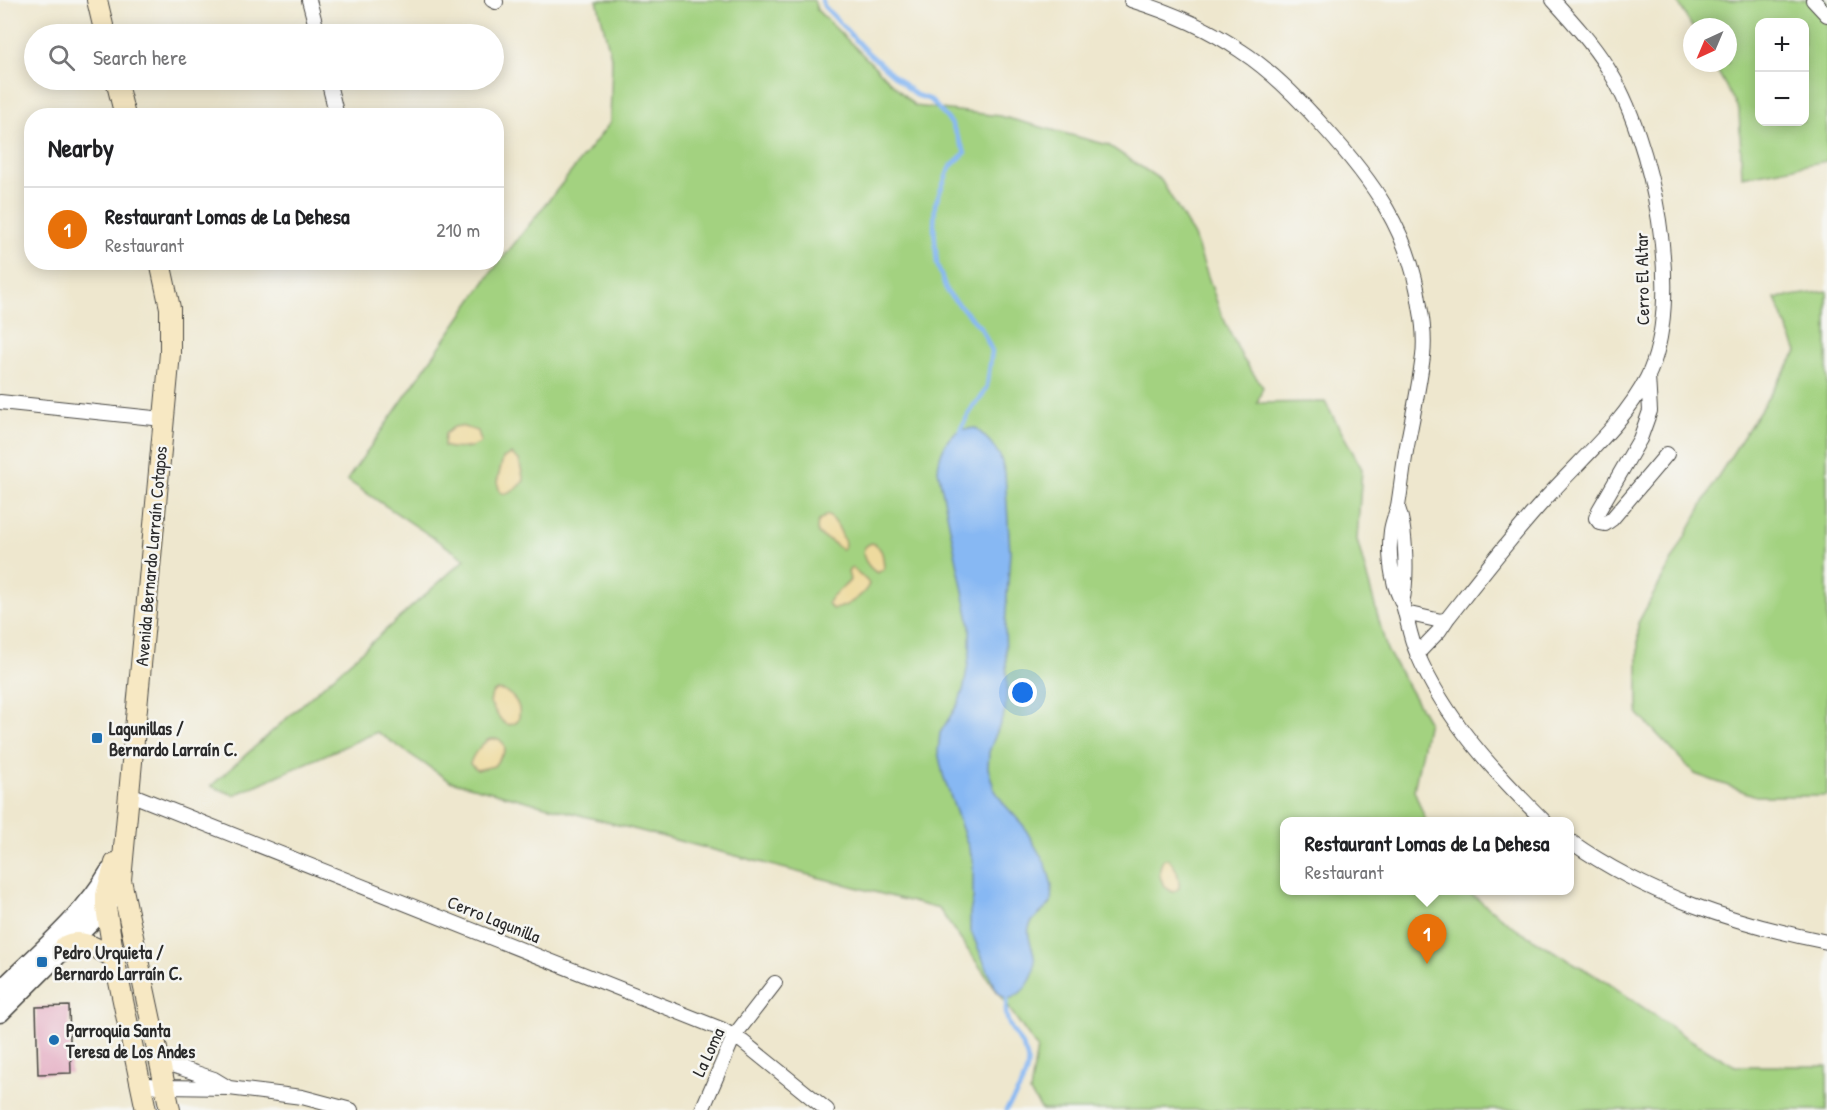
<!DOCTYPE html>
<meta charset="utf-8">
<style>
body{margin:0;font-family:"Patrick Hand",sans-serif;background:#f2f2f2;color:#202124}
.controls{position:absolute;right:18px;top:18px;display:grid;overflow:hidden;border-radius:12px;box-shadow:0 3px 15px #0003}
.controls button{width:54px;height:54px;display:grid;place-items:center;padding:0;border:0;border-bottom:2px solid #e0e0e0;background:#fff;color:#202124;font:30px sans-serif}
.compass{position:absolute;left:1683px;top:18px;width:54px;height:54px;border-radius:50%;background:#fff;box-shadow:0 3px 15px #0003;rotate:224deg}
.you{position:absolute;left:1023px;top:693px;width:21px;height:21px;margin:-15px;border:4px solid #fff;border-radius:50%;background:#1a73e8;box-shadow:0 0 0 9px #1a73e833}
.badge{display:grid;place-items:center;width:39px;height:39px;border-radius:50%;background:#7c3aed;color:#fff;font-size:20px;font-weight:700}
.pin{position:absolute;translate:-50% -50px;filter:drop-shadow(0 2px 3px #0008)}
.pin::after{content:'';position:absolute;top:32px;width:21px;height:18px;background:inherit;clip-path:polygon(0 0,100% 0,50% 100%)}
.popup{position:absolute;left:1280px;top:817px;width:294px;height:78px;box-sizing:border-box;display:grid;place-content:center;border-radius:12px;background:#fff;filter:drop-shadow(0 2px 4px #0005);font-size:20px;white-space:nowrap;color:#757577}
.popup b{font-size:22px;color:#202124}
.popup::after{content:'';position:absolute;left:50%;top:100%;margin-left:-12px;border:12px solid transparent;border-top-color:#fff}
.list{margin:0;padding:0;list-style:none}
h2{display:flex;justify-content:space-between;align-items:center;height:78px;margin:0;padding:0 24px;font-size:26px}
h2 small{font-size:20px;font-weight:400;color:#757577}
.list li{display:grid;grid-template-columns:39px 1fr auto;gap:18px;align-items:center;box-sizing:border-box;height:84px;padding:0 24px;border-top:2px solid #e0e0e0}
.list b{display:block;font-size:22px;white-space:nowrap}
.list p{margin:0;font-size:20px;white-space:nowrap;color:#757577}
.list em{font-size:20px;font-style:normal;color:#757577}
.icon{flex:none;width:33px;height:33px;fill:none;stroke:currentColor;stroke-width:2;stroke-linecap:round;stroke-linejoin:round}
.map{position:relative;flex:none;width:1827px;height:1110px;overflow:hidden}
.search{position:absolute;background:#fff;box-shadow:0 3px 15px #0003;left:24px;top:24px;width:480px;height:66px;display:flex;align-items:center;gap:15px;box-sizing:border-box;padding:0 21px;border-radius:33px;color:#757577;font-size:22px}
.panel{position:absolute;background:#fff;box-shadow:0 3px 15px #0003;left:24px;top:108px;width:480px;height:162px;border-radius:24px}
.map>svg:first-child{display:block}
</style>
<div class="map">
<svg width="1827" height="1110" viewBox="0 0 1827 1110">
<rect width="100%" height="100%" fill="#f6f6f2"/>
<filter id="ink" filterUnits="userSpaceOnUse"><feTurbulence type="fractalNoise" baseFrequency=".0167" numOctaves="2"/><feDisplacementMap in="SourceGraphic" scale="12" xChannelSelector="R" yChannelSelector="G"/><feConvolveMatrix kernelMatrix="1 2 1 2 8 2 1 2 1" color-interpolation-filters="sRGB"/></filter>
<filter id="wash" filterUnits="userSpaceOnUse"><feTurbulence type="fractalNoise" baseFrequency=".008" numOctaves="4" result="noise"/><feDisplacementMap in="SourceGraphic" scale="24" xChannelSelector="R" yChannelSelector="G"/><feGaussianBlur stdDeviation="1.35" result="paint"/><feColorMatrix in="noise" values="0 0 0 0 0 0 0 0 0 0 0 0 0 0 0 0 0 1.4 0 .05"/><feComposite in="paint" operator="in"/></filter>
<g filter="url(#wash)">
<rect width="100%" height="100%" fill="#eee7ce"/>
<path fill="#a3d280" stroke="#677e56" stroke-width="1.5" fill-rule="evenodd" d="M597,0h217l3,10 98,96 85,10 108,29 53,35 33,56 26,75 23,48 20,28 -6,16 68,-1 37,67 -5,71 30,110 41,71 -14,69 12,31 -142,1v68l183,1 52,40 89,52 76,53 51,30h92v44h-785l-12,-17 7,-45 -98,-139 -489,-128 -73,-49 -143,63 -23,-9 254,-227 -118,-79 144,-207 119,-150 2,-62z
M1677,0h150v161l-85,16 -3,-67 -26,-47h15v-36h-36zM1760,22h44v100h-44z
M1827,291v505h-71l-61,-22 -57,-60v-91l79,-145 80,-126 -22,-54z"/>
<path fill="#eeda9e" stroke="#8c8264" stroke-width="1.5" d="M460,426l18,5 3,11c-8,7 -28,8 -37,4l1,-12 9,-7z
M511,454l8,6 5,21 -9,8 -10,5 -5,-2 -3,-10 6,-24z
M827,515c10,5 14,18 18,28l-1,5 -3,1c-4,-3 -7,-6 -12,-9 -10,-4 -14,-6 -11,-18z
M872,543c12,5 11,15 12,26l-7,4c-11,-7 -22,-25 -5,-30z
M852,567l15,14 2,3c-4,11 -25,25 -37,25l-4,-6c3,-10 16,-14 22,-23l-2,-8z
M497,690c16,1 26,16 21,31 -14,12 -21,-8 -28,-18l2,-10z
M490,739h9l5,5 1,7 -11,15 -17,4 -7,-6c2,-9 12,-21 20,-25z
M1164,859h4c8,7 12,18 11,29l-6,4c-13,-6 -17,-21 -9,-33z"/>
<path fill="#87b8f3" stroke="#59728f" stroke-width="1.5" d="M976,428l16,16 8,12 5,17 5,79 -5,75 2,60 -2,24 -16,41 -1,16 6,21 10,15 19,21 23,40 6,20 -1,18c-6,8 -20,15 -22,25 -2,7 2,16 4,23 6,22 -5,41 -26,49l-9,-8 -5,-9 -23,-54v-17l3,-13v-39l-30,-85 -5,-23 2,-19 19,-31 5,-15 6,-36v-26l-32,-155c1,-15 8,-35 23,-40 4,-2 11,-1 15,-2z"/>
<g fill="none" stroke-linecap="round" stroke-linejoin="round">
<path stroke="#87b8f3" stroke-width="4.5" d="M822,0l2,6 42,45 50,44 15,5 20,23 13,27 1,3 -15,14 -15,37 -1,23 3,37 10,28 34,36 11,23 -5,35 -6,12 -8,8 -13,24
M1006,1110c9,-13 25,-36 21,-53 -6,-22 -26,-30 -20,-57"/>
</g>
<g id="blocks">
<path fill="#e2a2bc" d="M69,1006l2,67 -33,1 -2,-67z"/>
</g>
</g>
<g filter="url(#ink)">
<use href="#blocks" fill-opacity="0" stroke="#484743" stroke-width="1.5"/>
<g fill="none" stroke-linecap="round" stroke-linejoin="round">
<g stroke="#484743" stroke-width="16">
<path id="minor" d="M309,0l9,34
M492,0l4,2
M1131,0c39,12 77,28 110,51 31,20 58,48 82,75 49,54 87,105 97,180 3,16 5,33 3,50 -4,32 -11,64 -17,95 -3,18 -5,37 -8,55 -2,8 -6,16 -7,25 -2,15 -1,35 3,50 1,8 6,16 9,24 5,16 7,33 14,48 28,66 78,120 128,169
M1813,0l14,15
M328,80l9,36
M1648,376l2,35 -10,28 -41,71 -3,8 4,5 5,1 7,-5 55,-65
M0,402l163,17
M1398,508c8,21 10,72 4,94
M1405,613l36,8 6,-2
M1417,654l22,-23 8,-12c33,-42 65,-84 101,-123 34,-38 76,-73 99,-118 39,-78 6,-240 -40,-311 -15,-24 -35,-46 -54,-67
M130,794l591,235 22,13 84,68
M1570,841c76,54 166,83 257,101
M160,1061l54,18 15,9
M142,1084l23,3 64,1 73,9 49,13
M702,1110l32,-74 41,-53"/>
</g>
<g stroke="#484743" stroke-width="21">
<path id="tertiary" d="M0,991c38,-38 82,-73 109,-119
M0,1013l106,-106 6,-9"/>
</g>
<g stroke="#484743" stroke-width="22">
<path id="secondary" d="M97,0l8,34
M116,80l9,36
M160,262l10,46v45l-49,527 49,230
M115,863l-9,32v12l8,51 32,152
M65,946c16,-9 35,4 49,12"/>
</g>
<use href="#minor" stroke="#fff" stroke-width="14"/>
<use href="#tertiary" stroke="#fff" stroke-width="18"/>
<use href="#secondary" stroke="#f7e8c3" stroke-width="20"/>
</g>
</g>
<g fill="#1f6fb2" stroke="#f6f6f2" stroke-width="2">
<rect x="91" y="732" width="12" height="12" rx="3"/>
<rect x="36" y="956" width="12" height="12" rx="3"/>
<circle cx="54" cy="1040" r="6"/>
</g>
<g text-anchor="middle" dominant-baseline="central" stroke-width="5" stroke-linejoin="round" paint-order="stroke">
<g font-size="18" fill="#2b2b2b" stroke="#f6f6f2">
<text transform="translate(1642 279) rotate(-91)">Cerro El Altar</text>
<text transform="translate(151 556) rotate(-85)">Avenida Bernardo Larraín Cotapos</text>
<text transform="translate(494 919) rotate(22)">Cerro Lagunilla</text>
<text transform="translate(708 1052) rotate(-65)">La Loma</text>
</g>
<g font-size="18" font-weight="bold" fill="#2b2b2b" stroke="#f6f6f2" text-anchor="start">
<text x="109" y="728">Lagunillas /<tspan x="109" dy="21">Bernardo Larraín C.</tspan></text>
<text x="54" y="952">Pedro Urquieta /<tspan x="54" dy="21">Bernardo Larraín C.</tspan></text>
<text x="66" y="1030">Parroquia Santa<tspan x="66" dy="21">Teresa de Los Andes</tspan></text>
</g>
</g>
</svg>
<div class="controls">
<button>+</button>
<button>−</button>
</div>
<svg class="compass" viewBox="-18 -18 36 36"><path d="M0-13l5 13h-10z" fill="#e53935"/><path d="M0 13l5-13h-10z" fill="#757577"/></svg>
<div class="you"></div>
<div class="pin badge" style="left:1427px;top:964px;background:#e8710a">1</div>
<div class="popup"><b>Restaurant Lomas de La Dehesa</b>Restaurant</div>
<div class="search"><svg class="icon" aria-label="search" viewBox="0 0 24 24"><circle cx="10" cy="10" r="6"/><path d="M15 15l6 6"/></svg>Search here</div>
<section class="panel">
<h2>Nearby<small></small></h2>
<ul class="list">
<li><span class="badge" style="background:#e8710a">1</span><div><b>Restaurant Lomas de La Dehesa</b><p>Restaurant</p></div><em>210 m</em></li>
</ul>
</section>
</div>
